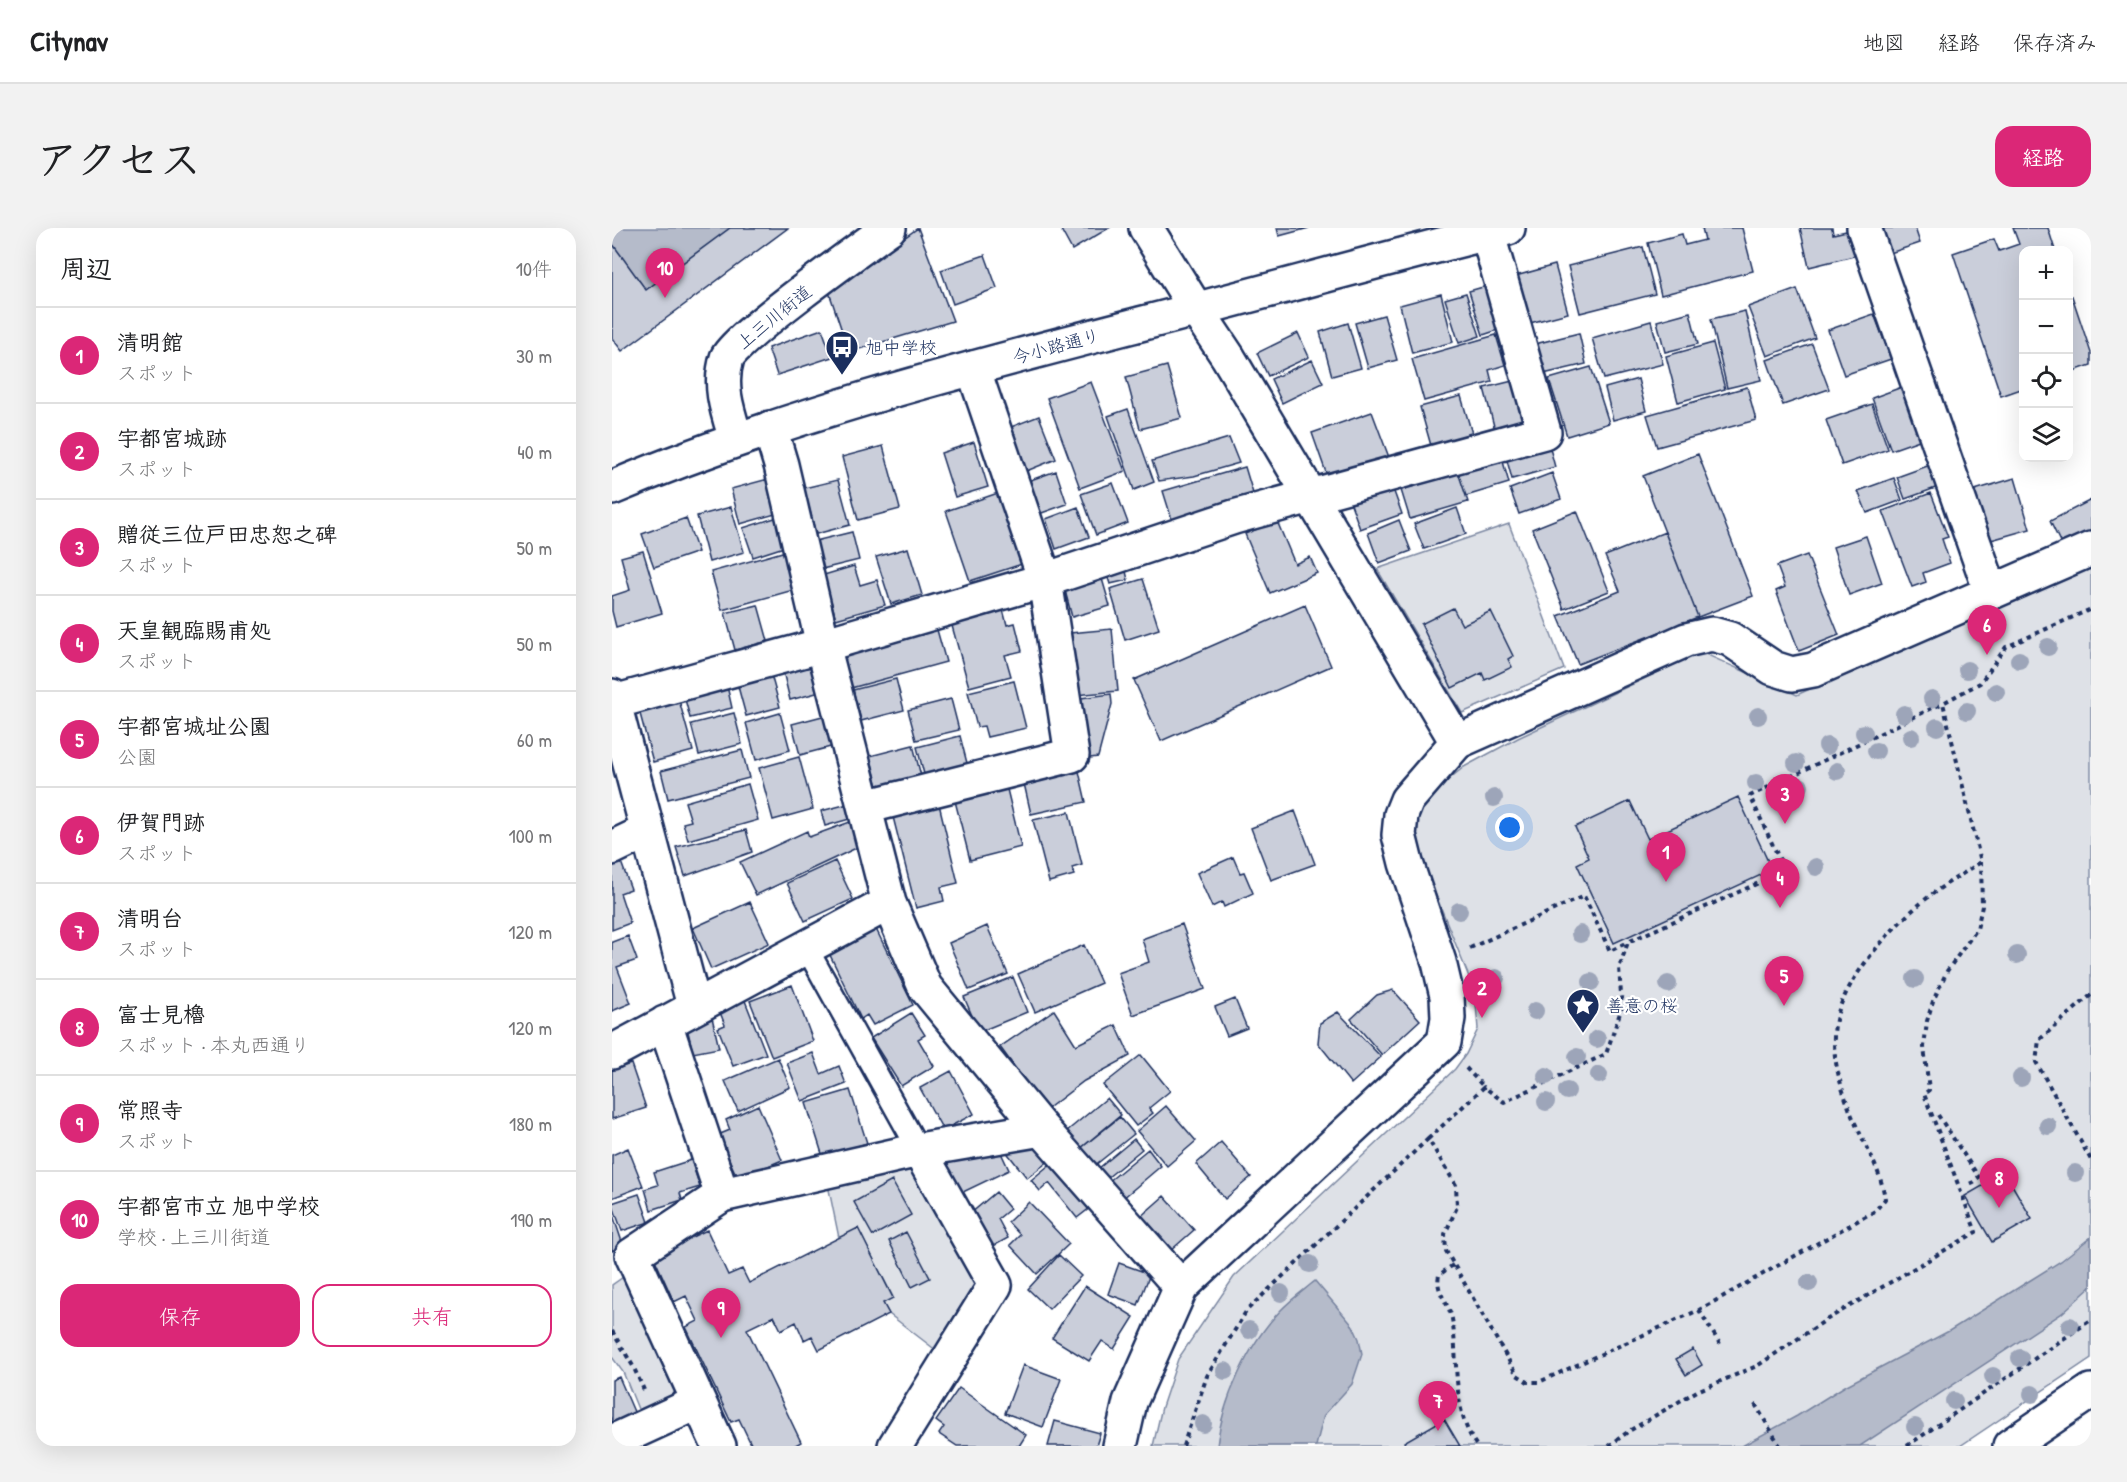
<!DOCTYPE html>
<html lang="ja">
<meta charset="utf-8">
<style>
body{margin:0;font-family:"Patrick Hand","Klee One",sans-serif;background:#f2f2f2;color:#202124}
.controls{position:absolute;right:18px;top:18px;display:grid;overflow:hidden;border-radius:12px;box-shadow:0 6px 24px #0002}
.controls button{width:54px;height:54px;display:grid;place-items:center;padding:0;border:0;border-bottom:2px solid #e0e0e0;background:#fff;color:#202124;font:30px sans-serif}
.you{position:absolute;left:898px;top:600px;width:21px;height:21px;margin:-15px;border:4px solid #fff;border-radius:50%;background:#1a73e8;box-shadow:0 0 0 9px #1a73e833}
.badge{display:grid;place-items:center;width:39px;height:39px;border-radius:50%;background:#db2777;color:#fff;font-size:20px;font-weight:700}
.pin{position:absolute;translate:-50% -50px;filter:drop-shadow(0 2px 3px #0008)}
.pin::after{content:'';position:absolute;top:32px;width:21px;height:18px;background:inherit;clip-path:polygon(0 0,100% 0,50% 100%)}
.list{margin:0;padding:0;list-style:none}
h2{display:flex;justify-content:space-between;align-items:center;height:78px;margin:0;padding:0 24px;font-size:26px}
h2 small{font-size:20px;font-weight:400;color:#757577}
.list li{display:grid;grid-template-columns:39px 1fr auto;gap:18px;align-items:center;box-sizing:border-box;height:96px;padding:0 24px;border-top:2px solid #e0e0e0}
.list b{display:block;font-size:22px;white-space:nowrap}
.list p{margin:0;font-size:20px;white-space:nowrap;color:#757577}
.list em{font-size:20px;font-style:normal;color:#757577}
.actions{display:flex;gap:12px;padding:18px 24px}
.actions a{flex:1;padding:14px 0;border:2px solid #db2777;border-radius:18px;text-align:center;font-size:21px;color:#db2777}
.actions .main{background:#db2777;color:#fff}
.icon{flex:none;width:33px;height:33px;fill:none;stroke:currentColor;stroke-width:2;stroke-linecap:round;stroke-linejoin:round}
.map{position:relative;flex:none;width:1479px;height:1218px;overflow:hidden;border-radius:18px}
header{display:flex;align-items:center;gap:36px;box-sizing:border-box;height:84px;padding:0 30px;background:#fff;border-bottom:2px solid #e0e0e0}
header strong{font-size:28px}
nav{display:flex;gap:33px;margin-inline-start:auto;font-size:21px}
.intro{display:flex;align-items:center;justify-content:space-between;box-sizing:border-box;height:144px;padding:0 36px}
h1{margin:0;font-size:42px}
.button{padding:15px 27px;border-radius:18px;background:#db2777;color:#fff;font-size:21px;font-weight:700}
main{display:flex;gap:36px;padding:0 36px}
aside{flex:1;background:#fff;border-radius:18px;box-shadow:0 6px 24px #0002}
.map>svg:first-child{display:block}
</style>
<header>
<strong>Citynav</strong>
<nav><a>地図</a><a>経路</a><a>保存済み</a></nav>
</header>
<div class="intro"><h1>アクセス</h1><a class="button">経路</a></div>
<main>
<aside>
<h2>周辺<small>10件</small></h2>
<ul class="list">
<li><span class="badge">1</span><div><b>清明館</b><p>スポット</p></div><em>30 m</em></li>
<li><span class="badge">2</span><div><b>宇都宮城跡</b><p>スポット</p></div><em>40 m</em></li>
<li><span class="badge">3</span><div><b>贈従三位戸田忠恕之碑</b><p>スポット</p></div><em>50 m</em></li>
<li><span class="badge">4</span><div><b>天皇観臨賜甫処</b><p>スポット</p></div><em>50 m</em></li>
<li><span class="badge">5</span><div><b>宇都宮城址公園</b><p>公園</p></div><em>60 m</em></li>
<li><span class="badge">6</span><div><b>伊賀門跡</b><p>スポット</p></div><em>100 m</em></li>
<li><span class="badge">7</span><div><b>清明台</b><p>スポット</p></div><em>120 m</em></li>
<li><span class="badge">8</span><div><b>富士見櫓</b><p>スポット · 本丸西通り</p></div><em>120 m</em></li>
<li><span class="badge">9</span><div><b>常照寺</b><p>スポット</p></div><em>180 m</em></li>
<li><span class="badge">10</span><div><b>宇都宮市立 旭中学校</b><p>学校 · 上三川街道</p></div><em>190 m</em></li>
</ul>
<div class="actions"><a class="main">保存</a><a>共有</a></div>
</aside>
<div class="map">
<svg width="1479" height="1218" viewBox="0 0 1479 1218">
<rect width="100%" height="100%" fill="#fff"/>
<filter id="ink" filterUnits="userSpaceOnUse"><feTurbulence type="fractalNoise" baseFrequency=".0167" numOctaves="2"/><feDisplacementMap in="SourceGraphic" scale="12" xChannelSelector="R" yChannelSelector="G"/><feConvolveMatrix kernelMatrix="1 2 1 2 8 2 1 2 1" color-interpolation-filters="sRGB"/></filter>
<g filter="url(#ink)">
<path fill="#dee1e7" stroke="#7c88a2" stroke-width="1.5" d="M897,296l55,145 -102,44 -85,-144z
M1479,332v798l-131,88h-807l9,-39 16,-48 56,-82 221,-208 11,-15 12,-25 -3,-37 -53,-131 -8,-26 -1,-17 11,-19 40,-32 54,-29 183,-86 96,43z
M299,934l67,104 -2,20 -39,65 -48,-37 -6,-11 10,-6 -35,-68 -19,9 -12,-58z
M14,1047l55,111c-11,12 -26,23 -43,23l-15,-37 -11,-15v-72z"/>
<path fill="#b5bbca" stroke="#77839f" stroke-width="1.5" d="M0,0h118l-84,62 -34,-47z
M1479,1009v50l-30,27 -201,132h-118l55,-30 48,-30 104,-55 112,-70z
M703,1053l38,45 6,13 3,15 -10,30 -28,31 -8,31h-99c5,-45 31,-102 63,-135 10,-11 23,-20 35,-30z"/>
<path fill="#caceda" stroke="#1b2f5e" stroke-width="1.5" d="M118,0h58l-166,123 -10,-13v-95l34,47z
M306,0l35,93 -104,31 -20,-60z
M448,0h49l-37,22z
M665,0h32l-30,8z
M1090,0h40l11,43 -92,24 -13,-52 34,-9 3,11 20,-5z
M1188,0h32l1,6 18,-4 7,25 -49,12z
M1269,0h34l5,15 -30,10z
M1401,0h35l7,22h-31v138l-23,8 -48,-143 41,-14 5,12 20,-7z
M1031,19l12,47 -75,19 -12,-47z
M373,27l12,33 -44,16 -12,-34z
M943,37l13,48 -42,11 -14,-47z
M878,57l14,43 -21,7 -14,-44z
M1185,61l18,49 -48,18 -19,-49z
M854,65l14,43 -21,7 -14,-44z
M829,66l12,48 -41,11 -12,-48z
M1460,68l19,57v12l-23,8v-76z
M1133,83l16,69 -34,8 -16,-69z
M1078,84l8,32 -33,8 -8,-31z
M1262,86l17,45 -47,16 -16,-45z
M772,87l13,45 -29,8 -13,-45z
M1039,93l12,43 -59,15 -12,-41z
M736,95l13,45 -29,8 -12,-44z
M210,101l10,28 -55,18 -9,-27z
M686,105l11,24 -41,19 -11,-23z
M967,105l7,31 -47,11 -5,-22 5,-10z
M884,107l9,30 -16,5 3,12 -68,19 -12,-42z
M1101,115l12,46 -47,13 -12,-46z
M1200,116l17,45 -46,16 -16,-45z
M700,132l11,23 -41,20 -11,-24z
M555,138l15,52 -42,11 -14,-52z
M979,139l18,56 -42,13 -18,-57z
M909,151l11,41 -37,10 -11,-42z
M1026,151l8,32 -33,9 -8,-32z
M479,154l34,89 -45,17 -33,-90z
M1135,159l9,33 -99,27 -10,-32z
M1290,159l20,52 -31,11 -19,-52z
M849,168l12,41 -41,12 -12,-42z
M1260,176l16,45 -46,16 -16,-45z
M516,181l26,73 -20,8 -26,-74z
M760,184l18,48 -61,21 -17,-48z
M427,188l17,43 -32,13 -18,-43z
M617,210l10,25 -45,13 -35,5 -7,-20z
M936,213l7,26 -43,12 -7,-26z
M362,214l14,45 -33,10 -14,-44z
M271,218l17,63 -42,11 -16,-63z
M1086,226l55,142 -55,21 -55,-141z
M890,230l7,25 -43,13 -8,-24z
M1321,236l8,22 -36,13 -8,-22z
M633,239l10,33 -82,23 -10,-32z
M444,243l11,33 -31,11 -11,-33z
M846,244l10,30 -58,17 -9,-29z
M940,245l9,26 -42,15 -9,-25z
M164,249l10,34 -46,13 -9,-35z
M1282,250l8,22 -35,13 -9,-22z
M1403,250l15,51 -46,13 -16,-50z
M226,252l12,45 -34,9 -12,-46z
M501,255l15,40 -32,12 -15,-41z
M781,261l9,25 -42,15 -9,-25z
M386,265l24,71 -52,17 -24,-70z
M1319,265l17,44 -6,2 8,24 -27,10 3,9 -14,5 -29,-76z
M1479,272v31l-29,15 -12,-25z
M119,279l13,45 -35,10 -12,-46z
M466,279l11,30 -33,12 -10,-30z
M845,280l9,26 -42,15 -10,-25z
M965,283l32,80 -45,18 -32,-80z
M166,289l9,29 -34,11 -10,-29z
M74,290l12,34 -44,15 -12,-33z
M787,292l12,31 -32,12 -11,-30z
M665,293l18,43 15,-7 7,16 -47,20 -25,-59z
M240,304l7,28 -37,9 -7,-28z
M1053,304l33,85 -120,47 -20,-48 62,-25 -15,-35z
M1254,308l16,47 -33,12 -16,-48z
M296,320l14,47 -31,9 -15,-47z
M31,323l19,62 -46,14 -4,-16v-15l18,-6 -9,-33z
M174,323l11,38 -75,21 -11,-38z
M1195,327l32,80 -40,16 -23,-60 9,-4 -8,-21z
M512,335l4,17 -18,4 -5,-16z
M242,338l6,19 17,-5 8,25 -49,14 -12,-44z
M488,344l10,34 -38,11 -9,-34z
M531,351l16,50 -34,11 -15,-51z
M389,374l6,23 8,-2 7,28 -17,4 6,21 -42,11 -20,-72z
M146,377l10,36 -33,9 -10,-37z
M693,377l26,61 -170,75 -27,-61z
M841,380l9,17 29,-14 22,45 -5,3 4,8 -27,13 -3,-7 -30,15 -31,-64z
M322,391l12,43 -95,26 -10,-33z
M500,401l6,62 -43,4 -5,-62z
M202,426l10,37 -34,9 -9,-37z
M158,443l10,36 -34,9 -10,-37z
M113,449l7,31 -42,10 -8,-30z
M284,451l8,31 -43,11 -8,-31z
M402,453l12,47 -39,9 -3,-11 -7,1 -9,-35z
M499,466l1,10 -14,53 -16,2 -9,-60z
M339,471l8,31 -43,10 -8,-30z
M67,472l14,51 -40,11 -14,-52z
M122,485l8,31 -43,11 -8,-31z
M168,485l10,37 -34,10 -10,-37z
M222,485l8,31 -42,11 -8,-31z
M348,508l8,31 -43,11 -8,-31z
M301,517l8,31 -43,11 -8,-31z
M130,522l7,28 -81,21 -7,-28z
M187,529l14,52 -40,11 -14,-52z
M466,539l8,35 -55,12 -8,-35z
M393,553l16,66 -51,13 -17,-67z
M136,556l10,36 -70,20 -5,-17 8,-2 -6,-19z
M1126,569l34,73 -158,73 -37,-79 12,-6 -14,-31 55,-26 18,38z
M326,572l20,83 -17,4 3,14 -28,7 -24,-95z
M244,574l4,14 -35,10 -4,-15z
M683,583l20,53 -44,16 -20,-52z
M457,584l13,53 -10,3 2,7 -25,7 -16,-62z
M249,590l8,24 -113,53 -16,-33 67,-31 2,6z
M134,602l6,22 -67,24 -9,-29z
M621,629l7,16 4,-1 9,21 -29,14 -2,-5 -10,5 -15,-34z
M223,633l18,38 -48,22 -18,-38z
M9,634l10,27 -11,4 10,30 -18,7v-64z
M138,674l19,41 -58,26 -18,-41z
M570,696l23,65 -72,26 -15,-42 31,-11 -7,-23z
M375,698l21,48 -39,16 -20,-47z
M264,701l37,76 -40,20 -6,-10 -6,4 -32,-66z
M16,708l9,24 -20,7 14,36 -19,8v-69z
M472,717l17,38 -66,29 -17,-38z
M401,749l14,35 -48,20 -15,-35z
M180,757l21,56 -41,16 -22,-56z
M781,762l27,30 -38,35 -31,-36 26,-24z
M130,765l24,61 -33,12 -15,-38 7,-3 -9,-23z
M623,771l12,29 -20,8 -12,-29z
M442,782l22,35 40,-20 14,31 -46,25 -38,29 -46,-63z
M726,784l43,45 -30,27 -33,-41 2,-20z
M99,785l8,35 -26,5 -8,-34z
M299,785l14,22 -7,4 16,27 -33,20 -30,-48z
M201,825l8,21 18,-8 7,18 -44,17 -15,-38z
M529,827l29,36 -21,17 4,5 -17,13 -33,-41z
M166,830l12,29 -52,24 -13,-30z
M19,836l15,44 -34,11v-49z
M339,843l23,43 -31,16 -23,-42z
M238,862l17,53 -44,14 -17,-54z
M495,870l14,17 -40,33 -14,-17z
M146,877l24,55 -44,19 -20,-44 12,-5 -4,-10z
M554,878l30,35 -29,25 -30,-35z
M508,889l14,17 -40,32 -14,-17z
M427,907l16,21 -28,22 -22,-28z
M522,911l8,10 -35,29 -8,-10z
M609,914l30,35 -26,22 -29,-35z
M385,916l12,26 -48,23 -17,-32z
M16,920l15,38 -31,12v-43z
M536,921l13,17 -39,33 -14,-17z
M447,929l36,47 -18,14 -28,-35 -9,8 -9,-11z
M79,932l9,27 -20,6 2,7 -31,10 -6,-21 13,-4 -4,-13z
M1393,945l27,46 -40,23 -27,-46z
M280,953l19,34 -38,21 -19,-34z
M384,964l14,17 -12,10 10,19 -18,10 -20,-34z
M27,966l10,28 -27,9 -10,-28z
M552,968l30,34 -25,22 -30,-34z
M417,974l40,42 -32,30 -27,-29 10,-10 -12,-13z
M0,984l11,33 -11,6z
M246,1000l35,70 -10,5 6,11 -70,36 -7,-14 -8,4 -8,-18 -15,8 -7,-14 -27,13 54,113 -7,4h-42l-13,-27 -8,3 -45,-95 12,-6 -12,-25 -12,6 -21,-47 54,-25 21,45 14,-6 7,14z
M294,1004l24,46 -18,9 -23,-46z
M447,1027l22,21 -32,33 -21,-20z
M507,1035l31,11 -12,31 -30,-11z
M473,1058l49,31 -20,32 -12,-8 -13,20 -37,-23z
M1081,1121l9,16 -16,10 -10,-16z
M411,1137l38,14 -18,48 -38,-14z
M7,1149l16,37 -23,10v-44z
M347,1160l67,47 -7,11h-62l-18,-12 5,-7 -8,-6z
M832,1191l16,27h-54l-2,-4z
M443,1193l45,12 -4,13h-48z"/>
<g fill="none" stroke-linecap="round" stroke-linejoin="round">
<g stroke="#1b2f5e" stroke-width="26">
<path id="lane" d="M194,719l113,203"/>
</g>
<g stroke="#1b2f5e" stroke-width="38">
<path id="street" d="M1252,0l127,364
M158,200l11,37 42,180 66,258 36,84 117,142 139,158
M124,211c-8,-26 -18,-53 -9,-81 7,-19 137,-112 162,-130
M0,468l82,310
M2,474l209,-57 222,-65 189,-63 310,-85 -58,-204
M845,514l229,-102 26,-6 18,5 43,29 19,6 21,-4 278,-121
M253,579l207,-52 -27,-175 -72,-212
M0,620l35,-17
M53,795l57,172
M0,824l277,-149
M0,1214l87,-40
M107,1218l-87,-191 90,-60 197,-45 123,-21
M283,1218l100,-161 -76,-135"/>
</g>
<g stroke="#1b2f5e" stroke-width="38">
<path id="secondary" d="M508,1218l10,-44 51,-115 263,-245 4,-24 -1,-22 -8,-34 -33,-99 -7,-28 2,-20 6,-15 50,-58 -229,-385 -32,-48 -50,-81
M1398,1218l81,-55"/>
</g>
<g stroke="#1b2f5e" stroke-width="38">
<path id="primary" d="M0,260c170,-72 350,-118 528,-164 123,-31 245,-66 368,-96"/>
</g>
<path stroke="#1b2f5e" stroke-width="4" stroke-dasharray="4.5 4.5" stroke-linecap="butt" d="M858,720l114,-52 26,55 18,-9
M1479,767l-52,45 -3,22 55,98
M854,840l18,19
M1326,887l44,67
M816,911l56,-52 20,15 102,-48 16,-47 -3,-39 9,-26 157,-71 -35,-75 193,-93
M1360,953l3,7
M841,1037l-14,10c-4,18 10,27 13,44 7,41 -1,92 25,127
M1087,1082l21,34
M0,1103l21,35 11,24
M1143,1176l25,42
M571,1218l24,-70 40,-66 181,-171 28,46 1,22 -12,27 1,17 71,124 11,7h11l160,-72 176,-99 10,-12c-5,-35 -26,-61 -37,-94 -10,-26 -19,-61 -11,-89 11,-42 63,-99 98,-124 15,-11 31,-20 46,-30l-38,-159 37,-20 26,-36 85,-38
M997,1218l20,-15 68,-40 60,-25 69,-46 150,-88 -52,-138 5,-4 -5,-43 3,-26 6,-20 14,-30 30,-42 5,-23 -1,-44
M1295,1218l184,-126"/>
<use href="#lane" stroke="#fff" stroke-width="21"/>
<use href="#street" stroke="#fff" stroke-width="33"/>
<use href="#secondary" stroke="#fff" stroke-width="33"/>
<use href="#primary" stroke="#fff" stroke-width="33"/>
</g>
<g fill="#9da5b9">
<circle cx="1436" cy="419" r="9"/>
<circle cx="1407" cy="432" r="9"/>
<circle cx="1355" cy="442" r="9"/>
<circle cx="1384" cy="464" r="9"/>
<circle cx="1320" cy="471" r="9"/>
<circle cx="1355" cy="483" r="9"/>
<circle cx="1292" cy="486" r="9"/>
<circle cx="1146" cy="488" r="9"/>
<circle cx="1325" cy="499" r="9"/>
<circle cx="1252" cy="505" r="9"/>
<circle cx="1299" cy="509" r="9"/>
<circle cx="1215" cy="518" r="9"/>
<circle cx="1264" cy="523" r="9"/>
<circle cx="1184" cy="535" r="9"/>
<circle cx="1225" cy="543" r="9"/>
<circle cx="1144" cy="555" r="9"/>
<circle cx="1188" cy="558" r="9"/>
<circle cx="882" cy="570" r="9"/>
<circle cx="1204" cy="639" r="9"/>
<circle cx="847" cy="683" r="9"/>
<circle cx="968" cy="706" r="9"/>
<circle cx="1405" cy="727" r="9"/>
<circle cx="884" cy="750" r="9"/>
<circle cx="1303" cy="751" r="9"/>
<circle cx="979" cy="754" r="9"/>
<circle cx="1056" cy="756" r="9"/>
<circle cx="923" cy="783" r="9"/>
<circle cx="985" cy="811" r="9"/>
<circle cx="965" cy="829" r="9"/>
<circle cx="987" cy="847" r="9"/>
<circle cx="934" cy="848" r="9"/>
<circle cx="1409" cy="850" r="9"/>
<circle cx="955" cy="863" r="9"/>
<circle cx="934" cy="874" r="9"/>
<circle cx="1436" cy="898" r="9"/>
<circle cx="1463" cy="945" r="9"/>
<circle cx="698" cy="1036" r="9"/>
<circle cx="1197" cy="1055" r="9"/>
<circle cx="669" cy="1065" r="9"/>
<circle cx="1458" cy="1098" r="9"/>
<circle cx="637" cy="1102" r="9"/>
<circle cx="1408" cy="1130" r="9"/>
<circle cx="613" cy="1143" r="9"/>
<circle cx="1381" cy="1148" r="9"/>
<circle cx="1420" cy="1166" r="9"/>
<circle cx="1342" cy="1173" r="9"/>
<circle cx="591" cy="1196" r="9"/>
<circle cx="1303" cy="1199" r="9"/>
</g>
</g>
<defs>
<g id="bus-pin" transform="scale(1.725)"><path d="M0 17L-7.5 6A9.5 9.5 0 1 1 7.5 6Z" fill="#1b2f5e" stroke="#fff"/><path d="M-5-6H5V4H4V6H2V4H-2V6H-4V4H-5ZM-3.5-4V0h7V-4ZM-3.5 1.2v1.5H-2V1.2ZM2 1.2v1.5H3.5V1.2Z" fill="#fff"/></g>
<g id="sight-pin" transform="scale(1.725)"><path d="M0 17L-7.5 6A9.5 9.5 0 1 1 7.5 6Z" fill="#1b2f5e" stroke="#fff"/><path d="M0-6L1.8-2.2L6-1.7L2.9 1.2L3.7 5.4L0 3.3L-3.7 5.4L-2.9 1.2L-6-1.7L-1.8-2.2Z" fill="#fff"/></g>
</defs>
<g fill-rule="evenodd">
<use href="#bus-pin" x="230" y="119"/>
<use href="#sight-pin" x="971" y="777"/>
</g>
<g text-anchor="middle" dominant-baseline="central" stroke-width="4.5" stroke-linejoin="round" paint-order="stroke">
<g font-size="18" fill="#1b2f5e" stroke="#fff">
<text transform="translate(162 89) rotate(-39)">上三川街道</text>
<text transform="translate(444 118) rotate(-15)">今小路通り</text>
</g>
<g font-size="18" fill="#1b2f5e" stroke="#fff" text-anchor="start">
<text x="253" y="119">旭中学校</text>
<text x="994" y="777">善意の桜</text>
</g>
</g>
</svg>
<div class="controls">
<button>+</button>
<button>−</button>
<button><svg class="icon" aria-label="locate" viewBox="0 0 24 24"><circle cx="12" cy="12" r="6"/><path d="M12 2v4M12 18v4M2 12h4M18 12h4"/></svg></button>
<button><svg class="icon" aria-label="layers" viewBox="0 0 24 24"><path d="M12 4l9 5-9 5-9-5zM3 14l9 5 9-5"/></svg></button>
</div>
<div class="you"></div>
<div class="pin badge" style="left:1054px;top:654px">1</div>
<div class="pin badge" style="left:870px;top:790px">2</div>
<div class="pin badge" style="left:1173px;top:596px">3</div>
<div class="pin badge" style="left:1168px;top:680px">4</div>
<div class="pin badge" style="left:1172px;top:778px">5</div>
<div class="pin badge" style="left:1375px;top:427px">6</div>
<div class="pin badge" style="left:826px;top:1203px">7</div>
<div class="pin badge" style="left:1387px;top:980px">8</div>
<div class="pin badge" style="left:109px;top:1110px">9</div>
<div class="pin badge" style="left:53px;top:70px">10</div>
</div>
</main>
